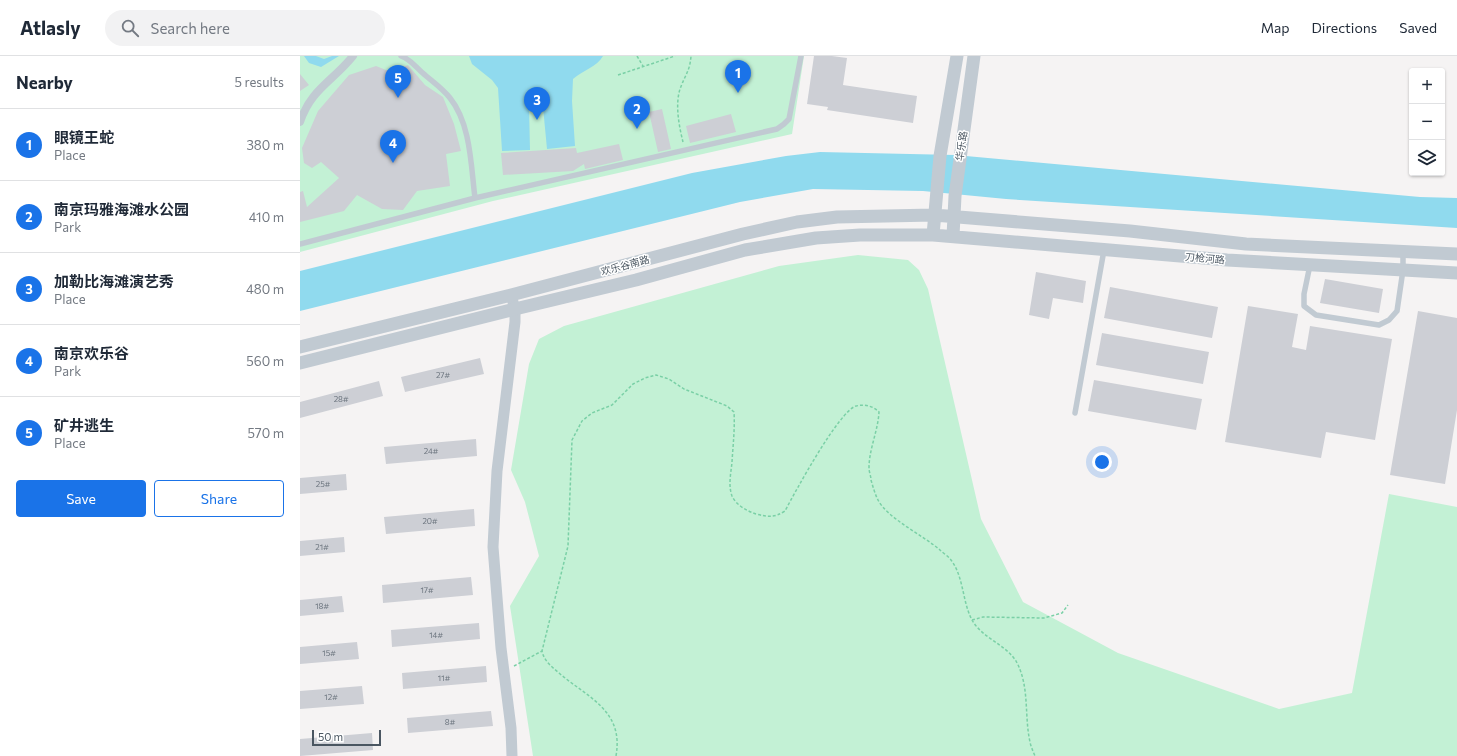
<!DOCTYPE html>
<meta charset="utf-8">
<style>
body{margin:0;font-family:Commissioner,"Noto Sans SC",sans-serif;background:#f2f2f3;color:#1f2937}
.controls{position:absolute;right:12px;top:12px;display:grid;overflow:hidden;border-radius:4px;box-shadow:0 1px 3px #0004}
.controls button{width:36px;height:36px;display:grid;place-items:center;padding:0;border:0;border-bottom:1px solid #e0e1e3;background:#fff;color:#1f2937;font:20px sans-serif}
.scale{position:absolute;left:12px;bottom:10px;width:69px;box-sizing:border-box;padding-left:4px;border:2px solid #4a5661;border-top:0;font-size:11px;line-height:14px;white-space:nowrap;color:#4a5661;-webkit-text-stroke:3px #fff;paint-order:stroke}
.you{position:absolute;left:802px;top:406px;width:14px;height:14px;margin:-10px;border:3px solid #fff;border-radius:50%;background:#1a73e8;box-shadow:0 0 0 6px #1a73e833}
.badge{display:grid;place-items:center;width:26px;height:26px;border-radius:50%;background:#1a73e8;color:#fff;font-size:13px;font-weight:700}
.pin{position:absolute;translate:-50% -33px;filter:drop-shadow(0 1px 2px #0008)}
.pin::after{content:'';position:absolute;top:21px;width:14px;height:12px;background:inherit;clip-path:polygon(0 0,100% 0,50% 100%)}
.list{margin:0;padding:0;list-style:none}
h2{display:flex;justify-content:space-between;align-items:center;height:52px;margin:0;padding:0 16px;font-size:17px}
h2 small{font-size:13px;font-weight:400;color:#747a83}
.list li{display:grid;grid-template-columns:26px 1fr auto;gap:12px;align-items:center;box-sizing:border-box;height:72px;padding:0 16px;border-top:1px solid #e0e1e3}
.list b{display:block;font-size:15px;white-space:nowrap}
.list p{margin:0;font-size:13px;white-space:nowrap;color:#747a83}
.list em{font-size:13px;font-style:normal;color:#747a83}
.actions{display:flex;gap:8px;padding:12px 16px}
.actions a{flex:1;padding:9px 0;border:1px solid #1a73e8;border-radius:4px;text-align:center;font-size:14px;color:#1a73e8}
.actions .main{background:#1a73e8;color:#fff}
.icon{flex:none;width:22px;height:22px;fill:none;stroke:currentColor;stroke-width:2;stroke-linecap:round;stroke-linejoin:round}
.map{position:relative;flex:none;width:1157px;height:700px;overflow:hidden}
header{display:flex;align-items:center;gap:24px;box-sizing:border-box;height:56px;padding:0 20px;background:#fff;border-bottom:1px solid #e0e1e3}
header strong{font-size:19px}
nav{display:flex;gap:22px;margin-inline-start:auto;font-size:14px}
.search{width:280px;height:36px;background:#f2f2f3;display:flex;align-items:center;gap:10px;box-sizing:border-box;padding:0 14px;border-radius:22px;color:#747a83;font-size:15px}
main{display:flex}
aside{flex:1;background:#fff}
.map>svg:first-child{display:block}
</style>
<header>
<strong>Atlasly</strong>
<div class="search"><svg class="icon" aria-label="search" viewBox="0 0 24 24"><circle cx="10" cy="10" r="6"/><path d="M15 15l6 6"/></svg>Search here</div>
<nav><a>Map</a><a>Directions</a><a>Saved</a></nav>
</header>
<main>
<aside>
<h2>Nearby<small>5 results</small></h2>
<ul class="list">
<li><span class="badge">1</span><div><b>眼镜王蛇</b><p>Place</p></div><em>380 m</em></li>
<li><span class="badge">2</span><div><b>南京玛雅海滩水公园</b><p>Park</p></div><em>410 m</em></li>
<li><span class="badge">3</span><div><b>加勒比海滩演艺秀</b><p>Place</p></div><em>480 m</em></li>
<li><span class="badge">4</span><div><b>南京欢乐谷</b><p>Park</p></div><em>560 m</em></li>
<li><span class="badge">5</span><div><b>矿井逃生</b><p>Place</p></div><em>570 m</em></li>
</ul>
<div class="actions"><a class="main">Save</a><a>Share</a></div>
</aside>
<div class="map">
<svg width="1157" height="700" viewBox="0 0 1157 700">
<rect width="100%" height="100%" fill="#f5f3f3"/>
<path fill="#c3f1d5" d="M0,0h504l-12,78 -299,67 -193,51z
M558,199l50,5 11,10 9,19 53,230 42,83 95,51 161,56 73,-16 37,-199 68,13v249h-924l-23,-150 29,-50 -14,-54 -14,-32 18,-106 10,-25 25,-13 215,-60z"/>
<path fill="#90daee" d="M4,0h12l8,3 8,-3h7l-18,11 -12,-4z
M169,0h134c-6,11 -20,14 -30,23l-1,22 3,45 -28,3 -4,-42 -4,-5h-7l-3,4 1,44 -28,1 -4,-63 -6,-8 -20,-16z
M520,96l135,3 465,42 37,1v30l-451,-29 -83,-8 -110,-2 -73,13 -440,109v-40l392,-98 94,-17z"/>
<path fill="#cdcfd5" d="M514,0h18l15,2 -4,27 74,11 -4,27 -86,-13 1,-3 -21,-3z
M108,9l17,20 18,12 11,27 7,27 -15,3 4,32 -33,5 -14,19 -21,-1 -25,-14 -13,16 -44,11v-30l3,-1 4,16 32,-29 -18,-16 -9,6 -8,-5 -2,-15 16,-37 31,-36 27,-9 15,6z
M0,18l9,11 -9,6z
M362,53l9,40 -13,3 -9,-40z
M431,58l5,18 -46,11 -4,-17z
M319,88l4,16 -38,9 -1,-5 -11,7 -70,4 -2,-22 75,-5 1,5z
M736,216l50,9 -3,22 -30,-5 -4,21 -20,-4z
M1025,223l58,10 -4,24 -59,-10z
M810,231l108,20 -6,31 -108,-20z
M948,250l50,8 -6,33 14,3 4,-24 82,13 -17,101 -49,-8 -5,26 -96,-16z
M1118,255l39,7v92l-12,74 -55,-9z
M802,277l107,19 -6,32 -107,-19z
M180,302l4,16 -79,18 -4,-15z
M794,324l108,19 -6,31 -108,-19z
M79,325l4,15 -83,22v-16z
M176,383l1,17 -91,8 -2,-17z
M46,418l1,16 -47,4v-16z
M174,453l1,17 -89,8 -2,-17z
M44,481l1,15 -45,4v-15z
M171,521l2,18 -90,8 -1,-18z
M42,540l2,16 -44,4v-16z
M179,567l1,16 -88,8 -1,-17z
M57,586l2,17 -59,5v-17z
M186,610l1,16 -84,7 -1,-16z
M62,630l2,18 -64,5v-18z
M191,655l2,15 -85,7 -1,-15z
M72,677l1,17 -73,6v-17z"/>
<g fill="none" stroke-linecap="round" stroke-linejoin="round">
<path stroke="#7ad0a6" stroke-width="1.5" stroke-dasharray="3 2" stroke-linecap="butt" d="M337,0l6,10
M318,19l57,-19
M383,86c-4,-16 -8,-37 -3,-53 5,-14 10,-18 11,-33
M672,564l11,-3 61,1 18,-5 6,-8
M214,610l28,-15
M316,700c8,-46 -28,-58 -57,-83 -7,-6 -15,-12 -17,-22l26,-105 4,-106 10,-19 10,-8 20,-8 21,-21 12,-6 11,-3 13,4 15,10 43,17 7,6c1,17 -1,33 -2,50 -1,11 -4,23 0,34 4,9 15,15 24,18 12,3 18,4 29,-3 10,-19 54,-100 71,-105 9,-2 17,0 23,6 -1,19 -10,37 -10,56 0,4 2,8 2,12 2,7 4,14 7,20 10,19 45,35 62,50 3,3 8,6 11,10 13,17 11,41 21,60 10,18 33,24 44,41 14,25 8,54 14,81 1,5 3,9 5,14"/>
<path stroke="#c1cad2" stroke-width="5.5" d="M101,0c11,4 15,12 24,19 8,7 18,14 25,23 21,26 21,69 25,100
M0,188l175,-46 302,-69 7,-5 5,-5 12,-63
M1010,209l-6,29v12l12,9 63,10 10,-5 8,-9 6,-41v-18
M775,357l29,-163"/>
<path stroke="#c1cad2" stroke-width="8" d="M0,66c11,-33 33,-41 53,-66"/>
<path stroke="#c1cad2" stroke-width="11" d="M211,239l4,14v13l-18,149 -4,76 8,101 10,80 1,28"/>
<path stroke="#c1cad2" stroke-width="13" d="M633,179l7,-79 17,-100
M653,180l2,-40 19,-140
M0,291l211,-52 232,-61 54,-12 40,-5 97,-2 196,16 116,13 211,10
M0,307l215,-54 121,-29 109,-30 71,-12 44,-3h73l294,25 230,13"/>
</g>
<g text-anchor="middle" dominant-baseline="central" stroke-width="3" stroke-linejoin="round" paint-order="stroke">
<g font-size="8" fill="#6b747e">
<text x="143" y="319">27#</text>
<text x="41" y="343">28#</text>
<text x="131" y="395">24#</text>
<text x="23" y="428">25#</text>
<text x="130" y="465">20#</text>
<text x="22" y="491">21#</text>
<text x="127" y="534">17#</text>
<text x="22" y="550">18#</text>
<text x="136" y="579">14#</text>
<text x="29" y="597">15#</text>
<text x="144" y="622">11#</text>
<text x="31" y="641">12#</text>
<text x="150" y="666">8#</text>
</g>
<g font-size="10" fill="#4a5661" stroke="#fff">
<text transform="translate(661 90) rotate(-82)">华乐路</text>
<text transform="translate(905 202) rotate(5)">刀枪河路</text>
<text transform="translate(325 209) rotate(-15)">欢乐谷南路</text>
</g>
</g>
</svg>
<div class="controls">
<button>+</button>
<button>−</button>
<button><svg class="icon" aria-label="layers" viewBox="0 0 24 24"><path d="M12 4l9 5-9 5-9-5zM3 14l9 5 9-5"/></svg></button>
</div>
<div class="scale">50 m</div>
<div class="you"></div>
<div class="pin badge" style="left:438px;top:37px">1</div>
<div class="pin badge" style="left:337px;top:73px">2</div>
<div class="pin badge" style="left:237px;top:64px">3</div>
<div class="pin badge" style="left:93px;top:107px">4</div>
<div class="pin badge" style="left:98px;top:42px">5</div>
</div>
</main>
